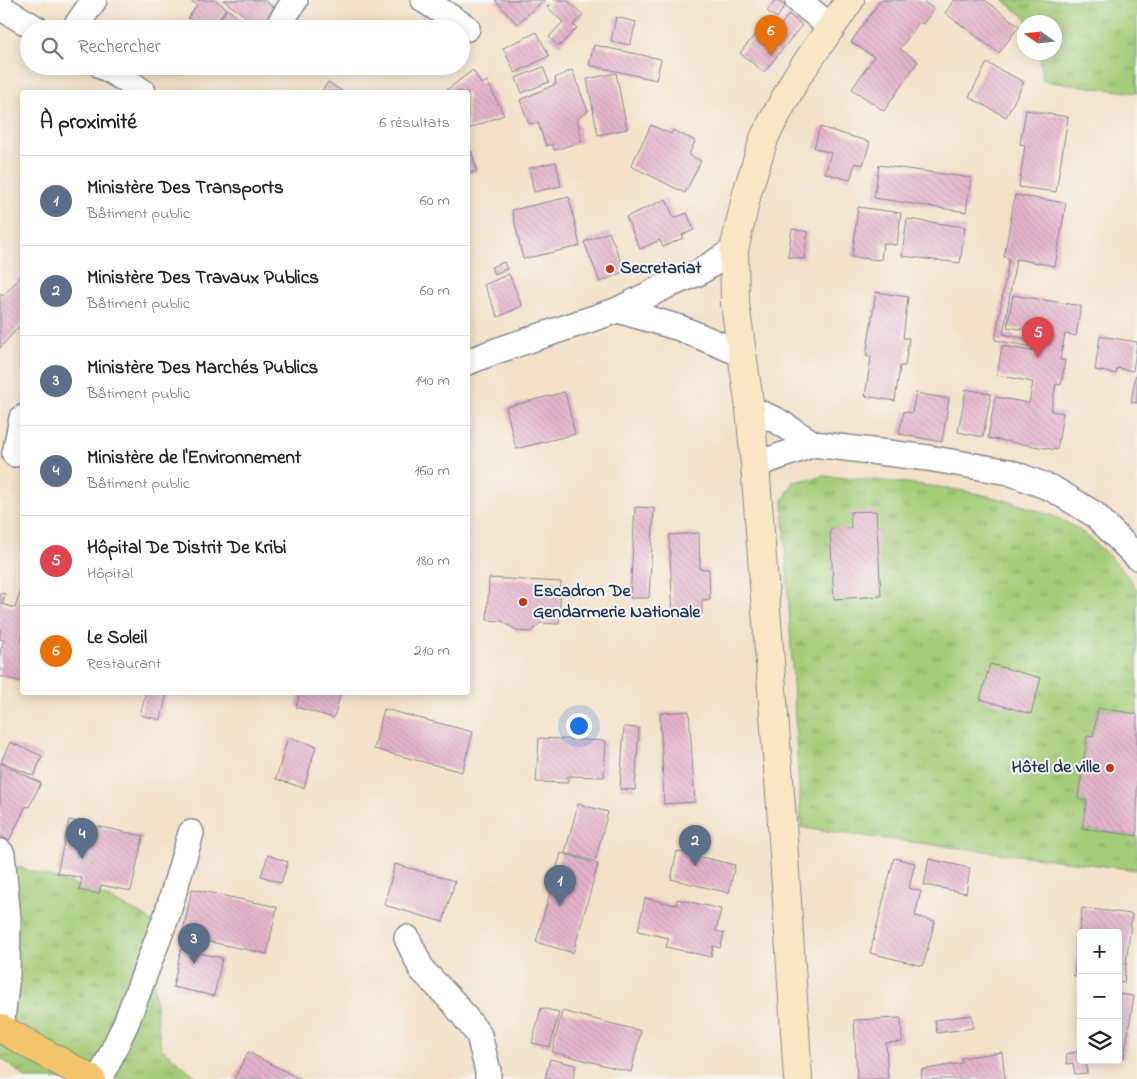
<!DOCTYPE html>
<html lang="fr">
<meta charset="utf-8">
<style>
body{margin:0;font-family:"Indie Flower",sans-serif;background:#f2f2f2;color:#222}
.controls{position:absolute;right:15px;bottom:15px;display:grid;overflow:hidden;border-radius:5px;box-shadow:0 2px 12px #0003}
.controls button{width:45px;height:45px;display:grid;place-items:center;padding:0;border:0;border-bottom:1px solid #e0e0e0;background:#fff;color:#222;font:25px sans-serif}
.compass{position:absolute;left:1017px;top:15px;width:45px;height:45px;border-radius:50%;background:#fff;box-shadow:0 2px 12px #0003;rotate:284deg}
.you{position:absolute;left:578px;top:725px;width:18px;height:18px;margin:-12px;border:4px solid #fff;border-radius:50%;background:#1a73e8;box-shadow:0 0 0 8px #1a73e833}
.badge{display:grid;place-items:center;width:32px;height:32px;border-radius:50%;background:#d93025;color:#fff;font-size:16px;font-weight:700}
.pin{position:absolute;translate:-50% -41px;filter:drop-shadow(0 1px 2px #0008)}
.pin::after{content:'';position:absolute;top:26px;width:18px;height:15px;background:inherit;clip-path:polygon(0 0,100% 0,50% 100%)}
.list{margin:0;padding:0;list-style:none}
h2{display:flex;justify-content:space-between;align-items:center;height:65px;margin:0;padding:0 20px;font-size:21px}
h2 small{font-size:16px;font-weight:400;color:#767676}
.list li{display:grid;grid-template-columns:32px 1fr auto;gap:15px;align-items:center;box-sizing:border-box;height:90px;padding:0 20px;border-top:1px solid #e0e0e0}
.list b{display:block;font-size:19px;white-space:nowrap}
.list p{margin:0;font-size:16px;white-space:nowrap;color:#767676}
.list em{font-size:16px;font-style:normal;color:#767676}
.icon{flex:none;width:28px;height:28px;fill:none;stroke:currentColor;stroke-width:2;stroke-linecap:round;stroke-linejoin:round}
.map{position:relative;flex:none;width:1137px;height:1079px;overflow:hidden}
.search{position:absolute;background:#fff;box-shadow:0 2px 12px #0003;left:20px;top:20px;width:450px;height:55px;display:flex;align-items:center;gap:12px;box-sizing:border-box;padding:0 18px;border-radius:28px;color:#767676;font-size:19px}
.panel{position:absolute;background:#fff;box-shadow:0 2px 12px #0003;left:20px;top:90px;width:450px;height:605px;border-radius:5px}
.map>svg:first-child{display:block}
</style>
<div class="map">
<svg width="1137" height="1079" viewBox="0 0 1137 1079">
<defs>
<pattern id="grass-tufts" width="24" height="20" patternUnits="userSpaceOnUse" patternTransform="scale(1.25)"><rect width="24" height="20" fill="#a4cc78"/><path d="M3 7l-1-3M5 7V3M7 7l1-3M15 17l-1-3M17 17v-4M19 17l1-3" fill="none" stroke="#85a666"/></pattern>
<pattern id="building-back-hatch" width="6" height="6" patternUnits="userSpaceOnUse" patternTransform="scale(1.25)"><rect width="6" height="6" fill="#e4b3c9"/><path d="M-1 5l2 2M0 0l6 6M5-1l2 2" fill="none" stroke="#c39aaf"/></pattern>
</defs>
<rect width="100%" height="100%" fill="#f6f6f2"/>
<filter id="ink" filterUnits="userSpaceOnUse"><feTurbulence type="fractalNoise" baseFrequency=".02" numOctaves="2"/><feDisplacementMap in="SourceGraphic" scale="10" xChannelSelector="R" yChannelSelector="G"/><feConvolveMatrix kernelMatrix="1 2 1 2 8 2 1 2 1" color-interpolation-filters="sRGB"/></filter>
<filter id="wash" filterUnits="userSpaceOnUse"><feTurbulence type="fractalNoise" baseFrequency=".0096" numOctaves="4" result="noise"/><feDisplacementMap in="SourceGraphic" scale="20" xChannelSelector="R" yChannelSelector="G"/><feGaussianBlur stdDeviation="1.12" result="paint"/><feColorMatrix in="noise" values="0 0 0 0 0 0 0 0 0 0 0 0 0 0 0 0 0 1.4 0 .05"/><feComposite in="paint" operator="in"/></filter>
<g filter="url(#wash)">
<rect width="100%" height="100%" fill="#f2e1c7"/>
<path fill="url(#grass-tufts)" stroke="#607e6b" d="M1003,0h134v93l-94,-12 -3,-28 14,-1v-30h-26l-3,-5z
M825,476c69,6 137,9 202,31 15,5 29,9 43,17 23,14 52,43 67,65v125l-39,-6 -5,29 -6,-1 -9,63 9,2 -4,27 54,8v34l-321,-40 -15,-3 -18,-326 10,-19z
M0,861l91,29 54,26 14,13 2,20 -7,39 7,60 38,31h-172l-27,-22z"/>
<g id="blocks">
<path fill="url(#building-back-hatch)" d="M189,0h26l11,8 -14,21h-7l-17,-11 9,-13z
M223,0h41l12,9 -13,20z
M495,0h49l-27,24z
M554,0h13l16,15 -10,10 4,3 -18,18 -10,-9 14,-15 -16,-15z
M775,0h2l8,6 -8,12 -10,-7z
M881,0h40l13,9 -11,15 -4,-2 -19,27 18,12 -34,50 -32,-22 22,-32 -23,-15z
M954,0h31l34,26 -20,27 -54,-40z
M227,9l27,20h-41z
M789,14l13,11 -38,47 -24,-19 22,-27 11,9z
M616,17l20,5 -6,23 -19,-4z
M537,32l12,24 -34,17 -12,-25z
M594,45l67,14 -5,21 -67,-15z
M987,63l37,19 -18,35 -37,-20z
M543,67l6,15 -27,11 -6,-15z
M473,70l8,14 6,-3 17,34 -36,14v-37h-24z
M572,70l16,41 -11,8 5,23 -28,8 -2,-6 -6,2 -8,-23 -9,1 -9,-24 36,-16 -1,-6z
M616,73l11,56 -29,6 -11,-56z
M328,82l15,10h-22z
M1026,110l42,7 -12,75 -37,-5 6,-42 -5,-1z
M651,125l20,9 2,-4 22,11 -6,14 12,6 -16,32 -54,-27z
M820,127l50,15 -7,23 -8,-2 -5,17 -25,-7 6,-20 -17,-5z
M471,151l6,20 -9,3v-22z
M556,162l5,24 -27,6 -5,-24z
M879,165l92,13 -5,34 -92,-14z
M1015,195l51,8 -11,63 -39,-7 -13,75 31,6 1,-9 -28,-4 6,-32 68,11 -5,30 -11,-2 -5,26h5l-4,25 -5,-1 -5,27 12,2 -6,37 -69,-12 7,-41 34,6 4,-21 -36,-7 5,-29 30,5v-4l-37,-7 14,-82 -5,-1z
M569,197l11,49 -57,13 -11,-49z
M666,199l8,19 13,-5 7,17 -12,5 1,3 -20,9 -3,-7 -20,9 -14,-32z
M858,207l43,6 -4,32 -14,-2 -2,17 -29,-3z
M907,219l58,8 -5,36 -58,-7z
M792,229l16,3 -4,27 -16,-2z
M609,232l16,39 -25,11 -16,-40z
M504,262l3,7 -13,5 -3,-7z
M509,274l13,32 -24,11 -14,-32z
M22,275v48l-22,25v-55l3,3z
M876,292l32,5 -5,41h6l-4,28h-5l-5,35 -30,-5 6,-39 -5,-1z
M1100,336l37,6 -4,29 -16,-3 -1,6 -21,-4z
M1136,372h1v31l-6,-1z
M966,389l25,5 -8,43 -25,-5z
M565,392l10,42 -59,15 -10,-42z
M916,393l33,6 -7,43 -43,-8 5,-23 8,2z
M635,507l19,1 -5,90h-19z
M876,511l5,85 -47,3 -4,-70 21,-1 -1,-16z
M699,533l1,36h9l1,30 -8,1v14l-29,2 -4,-81z
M489,578l72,4 -2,42 -19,-1 -9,9 -14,-1 -15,-10 -15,-1z
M0,593l5,1 -3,10 13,4 5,-15 2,1v83l-1,5 -21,-6v-24l4,-12 -4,-1z
M990,664l51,14 -10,36 -51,-15z
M146,692h21l-6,28 -21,-5z
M300,692h41l-7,26 -38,-11z
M1098,708l39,6v122l-55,-8 5,-27 -9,-2 9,-63 6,1z
M384,709l89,23 -11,40 -88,-23z
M689,711l6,91 -31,2 -4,-91z
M624,727l15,1 -4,62 -15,-1z
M288,737l28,9 -12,42 -28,-9z
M539,738l67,3 -2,36 -36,-1v7l-32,-1z
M10,742l32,14 -8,20 -33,-14z
M0,763l41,20 -12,24 -3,-1 -17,35 -9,-5z
M578,804l30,8 -13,49 -30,-8z
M69,820l74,16 -12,55 -30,-6 -2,9 -20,-4 3,-12 -25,-5z
M677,851l58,14 -6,28 -58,-14z
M561,853l37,11 -25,89 -37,-11z
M268,855l20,7 -7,21 -20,-7z
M894,858l21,5 -6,25 12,3 -6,25 20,5 -12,45 -53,-13z
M929,859l41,9 -4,25 -42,-8z
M395,864l60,17 -12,41 -59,-17z
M192,889l85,18 -10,47 -85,-18z
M645,898l31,7 1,-6 44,10 -5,22 8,2 -4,15 -7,-2 -2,11 -45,-10 3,-9 -31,-7z
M1082,908l50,6 -8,68 -6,-1v-48h-37v44l-7,-1z
M181,949l41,9 -8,38 -41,-9z
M1118,994l16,2 -10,62 -6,-1z
M541,1008l18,4 -9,35 -18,-4z
M562,1011l79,20 -10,41 -79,-20z
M972,1015l1,13 -36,5 -2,-13z
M901,1018l1,24 -16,1 2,36h-31l-3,-59z
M1081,1051v9h5l1,13 -12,1 -2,-11 -6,1 -1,-10z
M248,1052l52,27h-66z
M1002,1052l3,27h-83l-1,-9 41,-7 -1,-5z
M550,1059l26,6 -3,14h-28z"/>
</g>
</g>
<g filter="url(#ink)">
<use href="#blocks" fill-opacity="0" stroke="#868892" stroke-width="1"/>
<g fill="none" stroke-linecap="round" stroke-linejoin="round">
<g stroke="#868892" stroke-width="28">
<path id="street" d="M424,0l43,28
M798,0l34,28
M0,7l37,22
M74,29l20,-29
M276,29l19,-29
M102,66l26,15 15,11
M618,310l62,18 62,26
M468,362l25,-10 125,-42 48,-24 32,-13 36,-23
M750,409l26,11 38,24
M15,454l7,-36
M755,465l59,-21 114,14 81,14 44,17 41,25 43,43
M0,852l2,2 6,64 -1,57 -6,54
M407,938l15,32 32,33 25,32 9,36v8
M100,1079l26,-56 41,-108 24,-82"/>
</g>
<g stroke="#868892" stroke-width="30">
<path id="secondary" d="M798,1079l-17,-272 -26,-342 -5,-56 -15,-105 -1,-54 14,-61 17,-53 31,-58 54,-78"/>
</g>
<g stroke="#868892" stroke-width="30">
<path id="highway" d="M0,1028l91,51"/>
</g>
<use href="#street" stroke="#fff" stroke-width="25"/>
<use href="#secondary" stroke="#f9e7c3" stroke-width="28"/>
<use href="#highway" stroke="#f1c36a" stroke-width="28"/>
</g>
</g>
<g fill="#c8321e" stroke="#f6f6f2" stroke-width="2">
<circle cx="610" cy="269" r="5"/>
<circle cx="523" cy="602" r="5"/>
<circle cx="1110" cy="768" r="5"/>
</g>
<g text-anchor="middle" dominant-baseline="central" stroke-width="4" stroke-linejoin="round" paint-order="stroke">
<g font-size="18" font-weight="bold" fill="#1b2f5e" stroke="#f6f6f2" text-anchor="start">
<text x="620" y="269">Secretariat</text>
<text x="533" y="592">Escadron De<tspan x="533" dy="21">Gendarmerie Nationale</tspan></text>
<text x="1100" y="768" text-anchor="end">Hôtel de ville</text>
</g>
</g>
</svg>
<div class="controls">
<button>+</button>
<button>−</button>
<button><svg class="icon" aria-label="layers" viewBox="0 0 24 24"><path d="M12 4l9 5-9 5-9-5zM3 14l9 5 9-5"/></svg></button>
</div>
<svg class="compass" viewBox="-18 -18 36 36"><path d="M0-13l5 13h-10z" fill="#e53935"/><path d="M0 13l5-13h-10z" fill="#767676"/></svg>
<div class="you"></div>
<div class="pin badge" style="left:560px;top:906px;background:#5c6f8a">1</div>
<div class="pin badge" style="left:695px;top:866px;background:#5c6f8a">2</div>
<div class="pin badge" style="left:194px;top:964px;background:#5c6f8a">3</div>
<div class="pin badge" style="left:82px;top:859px;background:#5c6f8a">4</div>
<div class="pin badge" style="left:1038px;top:358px;background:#e0444e">5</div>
<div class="pin badge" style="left:771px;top:56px;background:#e8710a">6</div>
<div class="search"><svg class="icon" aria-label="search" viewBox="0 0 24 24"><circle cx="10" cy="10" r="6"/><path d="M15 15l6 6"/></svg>Rechercher</div>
<section class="panel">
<h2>À proximité<small>6 résultats</small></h2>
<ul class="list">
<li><span class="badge" style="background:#5c6f8a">1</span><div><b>Ministère Des Transports</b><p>Bâtiment public</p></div><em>60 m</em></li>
<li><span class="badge" style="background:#5c6f8a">2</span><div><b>Ministère Des Travaux Publics</b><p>Bâtiment public</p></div><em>60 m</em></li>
<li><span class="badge" style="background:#5c6f8a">3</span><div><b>Ministère Des Marchés Publics</b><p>Bâtiment public</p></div><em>140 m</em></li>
<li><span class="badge" style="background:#5c6f8a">4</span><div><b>Ministère de l'Environnement</b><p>Bâtiment public</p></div><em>160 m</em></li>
<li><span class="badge" style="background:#e0444e">5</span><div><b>Hôpital De Distrit De Kribi</b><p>Hôpital</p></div><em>180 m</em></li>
<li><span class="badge" style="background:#e8710a">6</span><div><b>Le Soleil</b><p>Restaurant</p></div><em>210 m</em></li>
</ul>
</section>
</div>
